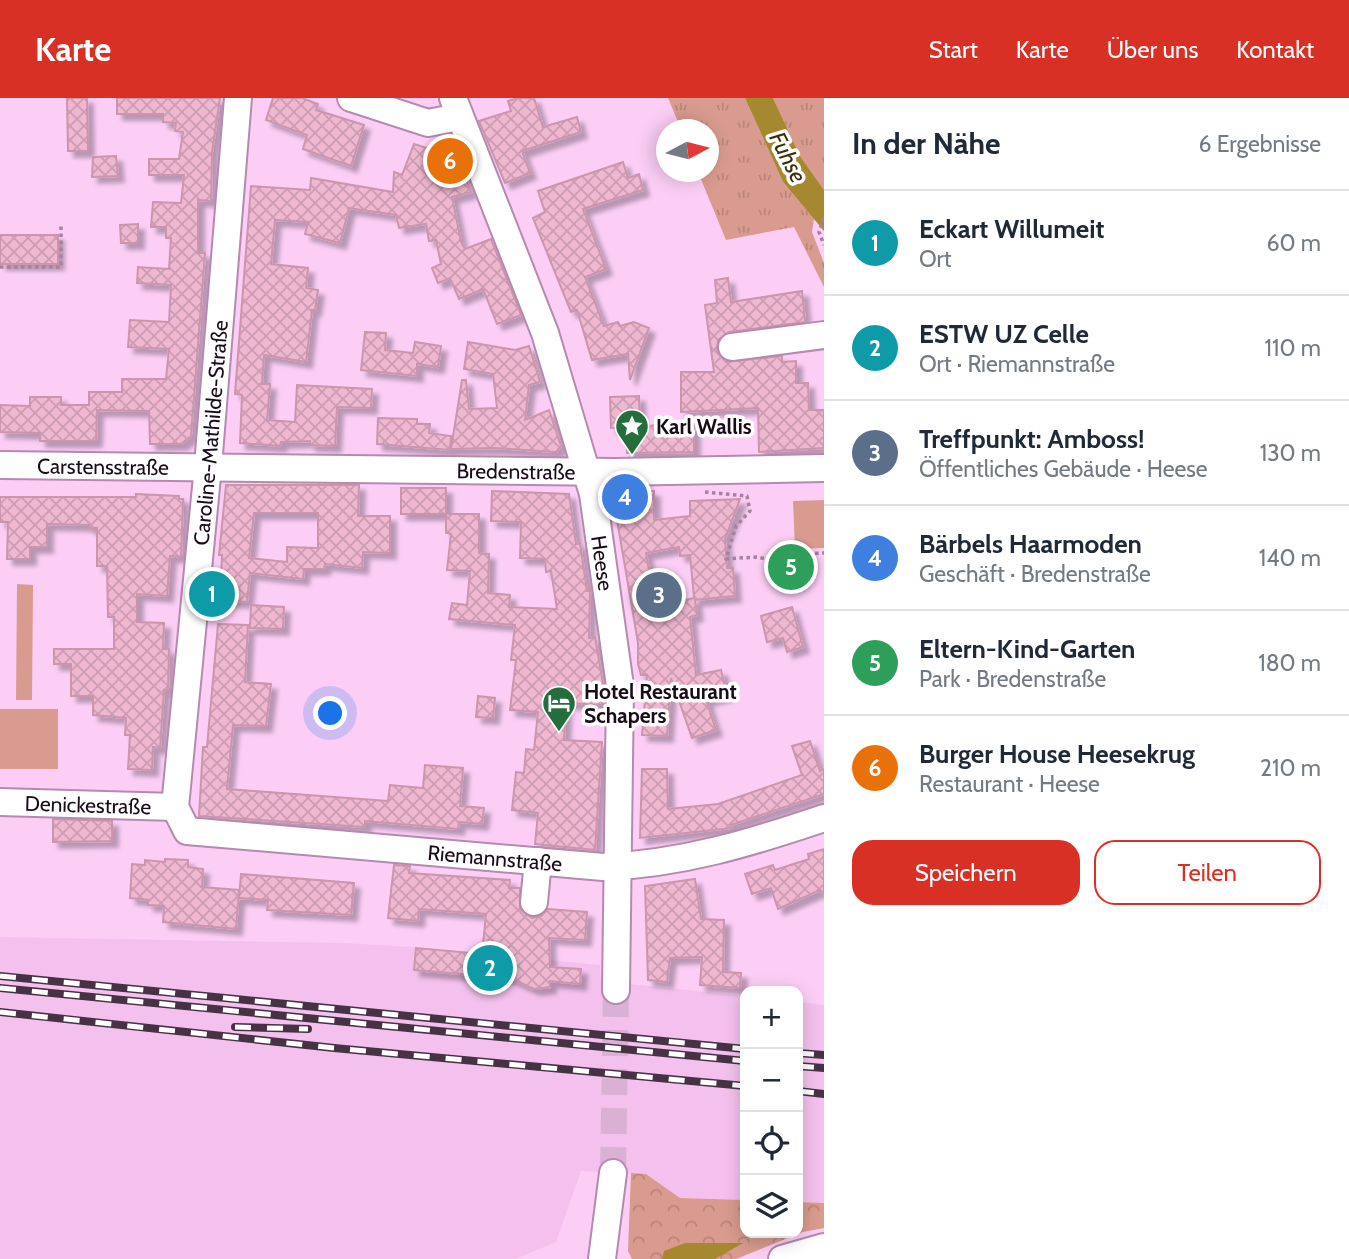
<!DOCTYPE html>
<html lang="de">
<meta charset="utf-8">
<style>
body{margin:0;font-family:Cabin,sans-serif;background:#f6f6f7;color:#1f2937}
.controls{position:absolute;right:21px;bottom:21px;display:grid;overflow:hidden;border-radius:14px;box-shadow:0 4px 18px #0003}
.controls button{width:63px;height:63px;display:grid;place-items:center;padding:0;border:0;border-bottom:2px solid #e0e1e3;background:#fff;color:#1f2937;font:35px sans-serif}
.compass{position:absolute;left:656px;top:21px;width:63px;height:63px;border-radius:50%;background:#fff;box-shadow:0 4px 18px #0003;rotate:83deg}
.you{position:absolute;left:331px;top:616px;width:24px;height:24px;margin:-18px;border:5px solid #fff;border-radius:50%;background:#1a73e8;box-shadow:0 0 0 10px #1a73e833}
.badge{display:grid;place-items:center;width:46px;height:46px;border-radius:50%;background:#d93025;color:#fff;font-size:23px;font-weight:700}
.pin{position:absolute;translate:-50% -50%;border:4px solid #fff;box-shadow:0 2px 7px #0006}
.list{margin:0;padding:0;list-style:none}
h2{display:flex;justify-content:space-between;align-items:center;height:91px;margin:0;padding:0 28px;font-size:30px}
h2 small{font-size:23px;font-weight:400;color:#747a83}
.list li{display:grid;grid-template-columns:46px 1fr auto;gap:21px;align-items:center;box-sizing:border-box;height:105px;padding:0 28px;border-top:2px solid #e0e1e3}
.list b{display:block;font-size:26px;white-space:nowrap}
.list p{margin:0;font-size:23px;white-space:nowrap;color:#747a83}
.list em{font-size:23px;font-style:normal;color:#747a83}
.actions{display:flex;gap:14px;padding:21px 28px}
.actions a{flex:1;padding:16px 0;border:2px solid #d93025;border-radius:21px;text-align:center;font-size:24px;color:#d93025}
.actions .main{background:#d93025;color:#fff}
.icon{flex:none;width:38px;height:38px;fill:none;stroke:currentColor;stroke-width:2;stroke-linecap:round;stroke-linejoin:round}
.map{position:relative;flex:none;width:824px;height:1161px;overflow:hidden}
header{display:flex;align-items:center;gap:42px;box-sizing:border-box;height:98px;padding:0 35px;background:#d93025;color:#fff}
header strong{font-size:33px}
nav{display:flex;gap:38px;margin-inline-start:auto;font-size:24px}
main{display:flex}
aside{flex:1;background:#fff}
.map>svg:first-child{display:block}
</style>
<header>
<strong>Karte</strong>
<nav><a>Start</a><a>Karte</a><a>Über uns</a><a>Kontakt</a></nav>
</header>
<main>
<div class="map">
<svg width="824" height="1161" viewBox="0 0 824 1161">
<defs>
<pattern id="grass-tufts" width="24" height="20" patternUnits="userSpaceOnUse" patternTransform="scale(1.75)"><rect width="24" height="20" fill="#d99b8f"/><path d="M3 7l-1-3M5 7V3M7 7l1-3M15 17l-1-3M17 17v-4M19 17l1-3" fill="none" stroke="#ba847b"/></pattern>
<pattern id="forest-crowns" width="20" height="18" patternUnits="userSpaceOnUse" patternTransform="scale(1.75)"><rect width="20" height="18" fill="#d99b8f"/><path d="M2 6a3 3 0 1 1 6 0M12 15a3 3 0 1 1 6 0" fill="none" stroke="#ba847b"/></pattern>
<pattern id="building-cross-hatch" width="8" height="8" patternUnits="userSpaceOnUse" patternTransform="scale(1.75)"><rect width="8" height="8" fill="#efb7d0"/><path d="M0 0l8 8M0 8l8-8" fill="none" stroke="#cc9cb2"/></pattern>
<filter id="shadow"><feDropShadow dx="6" dy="6" stdDeviation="2" flood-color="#0004"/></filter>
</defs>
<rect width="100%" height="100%" fill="#fccef6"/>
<path fill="#f4c1ee" d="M0,839l344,6 69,4 187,18 1,16 144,15v204l-65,-2 -34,-24 -65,-3 -25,71 -40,17h-516z
M798,904l26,3v198l-26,-1z"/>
<path fill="url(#grass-tufts)" d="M668,0h77l38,84 31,37 -2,13 12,31v24l-30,-60 -68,13 -28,-68h10v-42l-27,-1z
M773,0h51v92l-24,-34z"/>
<path fill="url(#forest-crowns)" d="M631,1075l15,1 34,24 65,2v33h53v-31l26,1v25l-21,4 -67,27h-104l-4,-8z"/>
<path fill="#d99b8f" d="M824,402v48l-29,1 -2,-48z
M17,486l16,1 -1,115h-16z
M0,611h58v60h-58z"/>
<path fill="#a5882f" d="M745,0h28l27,58 24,34v41l-41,-49z
M685,1145h58l-28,16h-53l2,-8z"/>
<path fill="url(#building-cross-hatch)" stroke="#cb95ad" stroke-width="2" fill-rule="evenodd" filter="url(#shadow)" d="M67,0h20l1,53h-20z
M117,0h103l-8,54 -1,49 -13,-1v53h7l-14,183 -10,8h-31l-1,-33 -52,-1 -1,31h-56v-8l-40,-1v-27l30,1v-9h31v8h28v-13h33v-13h44l3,-30 -41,-2 2,-27 39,2 2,-37 -34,-2 1,-16 31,2 2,-31h-5v-11h-15l2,-25 28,1 3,-28h-35v-16h30l4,-27 -8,-1 1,-8 -13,-1v-8h-46z
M273,0h29l16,6 -2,6 48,15 -13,41 -48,-17 4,-14 -41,-15z
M518,0h16l9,29 34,-10 4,15 -59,19 8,22 -25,10 -26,-62 32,-10 -3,-10z
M414,46l44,14 13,34 -19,5 9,45 4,7 26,-10 30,76 -24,9 -14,-35 -24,10 -9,-21 -12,5 -6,-15 9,-4 -5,-24 -7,1 -3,-17 -27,4 -3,-13 -47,-7 -9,35 -35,-9 3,-12 -33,-2 -4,44 37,4 -2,20 12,2 -3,20h-3l-6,52 -42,-7 -2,29h8l-3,36 28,2 2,-37 75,4 -1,19 -34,-1 -2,39 -25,-1v-4l-29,1 -1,4 -40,-3 2,-48 -7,-1 16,-208 59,4 1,-12 82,14 1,-20 8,3z
M116,58l2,20 -26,1 1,-20z
M623,64l5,16 11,-4 4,16 -60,19 23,60 -21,8 19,49 14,-4 2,4 14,-4 15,6 -19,52 -2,-26 -36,6 -15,-50 -6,2 -38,-94 12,-6 -7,-21z
M138,126v19h-17l-1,-18z
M0,137h58v29h-58z
M728,180l3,24 71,-11 3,31 -76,10 -11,8 -1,10 10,12 55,-6v6l14,-1v22h12l1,27h15v38l-65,4 -1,-44 -77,4v-40h33l-9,-67 12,-2 -2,-23z
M365,234l21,1 -1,17 28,3 2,-11 26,4 -3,21 -21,-3v12l-56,-6z
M468,244l47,8 14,-4 11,36 -11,3 -4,35 24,-10 12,36 -5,6 -62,-4 -43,1 11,-69h4l3,29 28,-1 -4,-34 -29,-5z
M639,298l1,30 54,-2v28l-67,1 -1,-26 -15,1 -1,-31z
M378,320l39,1v5h13l-1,9 22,3 -1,14 -73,-6z
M226,387h133l-1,31h32v37l-27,-1 -1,16 -37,-4 -1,5h-20l-1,10 -53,-6 -3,29 -27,-2 2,-45h-3zM254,415h64v35l-31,-1v15l-38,-4z
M401,390h45v26h-45z
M492,393l77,3 7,50 4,-1 7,48h3l-1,47 6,-1 8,47 -1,21 -36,-2 -2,37 38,2 -7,108 -60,-6 3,-31 -26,-3 4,-38 8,1 2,-24 8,1 4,-38 -28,-2 6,-50h-5l4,-35 -66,-6 3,-16 15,2 3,-34 -23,-1 4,-36 -5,-1v-19h33v39l10,1 -1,39 22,2 -1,12 48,2 -6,-38 -5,1 -1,-13 -25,-1 1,-36 -30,-1z
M654,393v29l36,-4v-15l50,-2 -15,40 2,29h6l2,28 -40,4 2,15 -7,2 6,58 25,-5 6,25 -21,5 10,30 -24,8 -21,-60 -4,58 -25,-1 5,-60h-6l-3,-11v-21l-21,-123v-28zM679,449l1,9 10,-1 4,43 -27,6 -2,-17h-7l-2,-8 -5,1 -5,-27z
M136,396l43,2v3h4l-2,58 -11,-1 -3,40 -30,-2v28l27,1 -1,26h6l-1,41h-4l-4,58 -7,-1 -1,23 -24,-1 2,-34h-5l1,-17 -33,-3v-19h-22v-32h-17v-15h60v-32h-6l-1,-51h-10v-38h-8v-3l-42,-1v23h-17v12h-23l1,-37h-8v-25h136z
M251,507l33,2 -1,22 -33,-1z
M792,509l11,40 -16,5 -4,-14 -16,4 -6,-26z
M218,526l30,1 -3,57 26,2 -5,42 -33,-1 -6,64 161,12 2,-16 33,3 2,-23 38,3 -3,38 24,2 -2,16 -23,-2 -1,7 -93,-8v6l-166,-11 4,-69h4z
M478,598l17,2 -2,20 -17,-1z
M810,643l10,30 4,-2v25l-93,31 1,3 -92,10 2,-69h25l1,40 50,-5 84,-29 -10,-29z
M53,721l59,2v20l-59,1z
M824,751v45l-4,-4 -42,19 -7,-21 -19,6 -7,-20 28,-9 2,5 34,-11 -1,-5z
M165,761l23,1v7l15,2 -1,18 37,3 -3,39 -73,-7 1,-16 -16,-1v-5l-18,-2 2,-34 13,1v-5l20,2z
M394,767l16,1 -1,7 101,7 -1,8h11v21l12,9 9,-2 7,-7 39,3 -2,28 -36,-2 1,29 31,2 -1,15 -30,-3v6l-16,2 -24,-11 -96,-8 2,-22 66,6 4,-40 -67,-5 -1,12 -30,-3z
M241,776l113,9 -3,32 -84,-5 1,-10 -29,-2z
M695,781l6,40 23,1 -1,52 18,1 -1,15 -40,-3 2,-28 -32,1 -3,24 -19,-2 -3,-94z"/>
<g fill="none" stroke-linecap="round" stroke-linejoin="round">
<path stroke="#dab1d5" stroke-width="26" stroke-dasharray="26 13" stroke-linecap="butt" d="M613,1075l3,-183"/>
<g stroke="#b48aaf" stroke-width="30">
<g id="minor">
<path d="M351,0l77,25 31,-6"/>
<path id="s1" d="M453,0l92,235 48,161 27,192 -4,304"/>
<path d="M732,249l92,-12"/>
<path id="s2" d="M0,367l615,7 209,-4"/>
<path id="s3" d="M0,704l175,5"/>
<path id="s4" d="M175,709l33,-341 30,-368"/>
<path id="s5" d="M175,709l12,24 416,36c78,-3 147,-24 221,-49"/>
<path d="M534,804l4,-41"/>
<path d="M602,1161l11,-86"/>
<path d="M782,1161l42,-12"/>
</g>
</g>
<path stroke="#a482a0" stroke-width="3.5" stroke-dasharray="3.5 3.5" stroke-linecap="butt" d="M824,120l-5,14 5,13
M0,169h61v-42
M705,394l42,4 3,15 -14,15 -10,33 30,-2 17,3 16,-6 35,-1"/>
<use href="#minor" stroke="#fff" stroke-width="26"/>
<g stroke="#473245" stroke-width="8">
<path id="rail" d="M0,878l745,73
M0,890l745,73
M0,914l334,36 411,38
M235,929l73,2
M798,955l26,2
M798,968l26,2
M798,993l26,3"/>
</g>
<use href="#rail" stroke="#fff" stroke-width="5" stroke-dasharray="16" stroke-linecap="butt"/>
</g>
<defs>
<g id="sight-pin" transform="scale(1.75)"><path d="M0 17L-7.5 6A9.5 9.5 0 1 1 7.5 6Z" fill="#246e3c" stroke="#fff"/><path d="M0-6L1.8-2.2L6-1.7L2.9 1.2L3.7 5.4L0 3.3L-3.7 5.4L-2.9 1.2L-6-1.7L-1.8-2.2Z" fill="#fff"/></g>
<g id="hotel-pin" transform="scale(1.75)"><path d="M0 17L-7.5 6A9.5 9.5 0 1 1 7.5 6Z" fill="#246e3c" stroke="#fff"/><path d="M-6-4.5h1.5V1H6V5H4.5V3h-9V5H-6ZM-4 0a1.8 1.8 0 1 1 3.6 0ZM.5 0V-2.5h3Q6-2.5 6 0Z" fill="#fff"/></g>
</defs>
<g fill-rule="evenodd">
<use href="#sight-pin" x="632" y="328"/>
<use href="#hotel-pin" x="559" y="605"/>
</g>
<g text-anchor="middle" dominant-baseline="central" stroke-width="7" stroke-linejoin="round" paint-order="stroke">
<g font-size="21" font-weight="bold" fill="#1a0b19" stroke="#fff" text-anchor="start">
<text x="656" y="328">Karl Wallis</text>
<text x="584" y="593">Hotel Restaurant<tspan x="584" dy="24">Schapers</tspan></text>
</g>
<g font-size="21" fill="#1a0b19" stroke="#fff">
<text stroke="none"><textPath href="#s4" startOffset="376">Caroline-Mathilde-Straße</textPath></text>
<text stroke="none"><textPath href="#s2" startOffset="103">Carstensstraße</textPath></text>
<text stroke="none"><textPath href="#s2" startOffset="516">Bredenstraße</textPath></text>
<text stroke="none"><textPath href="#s1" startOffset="490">Heese</textPath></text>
<text stroke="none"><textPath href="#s3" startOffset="88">Denickestraße</textPath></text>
<text stroke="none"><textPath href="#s5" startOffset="336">Riemannstraße</textPath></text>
</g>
<g font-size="23" font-style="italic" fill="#3b2e07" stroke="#fff">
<text transform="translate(788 59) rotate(63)">Fuhse</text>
</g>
</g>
</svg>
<div class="controls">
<button>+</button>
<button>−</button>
<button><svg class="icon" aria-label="locate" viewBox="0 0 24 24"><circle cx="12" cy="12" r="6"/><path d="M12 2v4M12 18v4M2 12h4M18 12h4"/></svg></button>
<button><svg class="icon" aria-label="layers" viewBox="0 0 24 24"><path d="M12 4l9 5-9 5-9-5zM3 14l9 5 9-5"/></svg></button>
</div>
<svg class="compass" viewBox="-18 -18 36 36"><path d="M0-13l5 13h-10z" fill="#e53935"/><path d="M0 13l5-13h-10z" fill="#747a83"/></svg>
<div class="you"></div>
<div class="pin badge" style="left:212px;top:496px;background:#0f9aa8">1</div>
<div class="pin badge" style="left:490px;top:870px;background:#0f9aa8">2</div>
<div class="pin badge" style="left:659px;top:497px;background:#5c6f8a">3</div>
<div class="pin badge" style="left:625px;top:399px;background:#3f7fe0">4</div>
<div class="pin badge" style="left:791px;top:469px;background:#2e9e5b">5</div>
<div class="pin badge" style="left:450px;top:63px;background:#e8710a">6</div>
</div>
<aside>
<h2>In der Nähe<small>6 Ergebnisse</small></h2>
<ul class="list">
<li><span class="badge" style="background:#0f9aa8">1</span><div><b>Eckart Willumeit</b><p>Ort</p></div><em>60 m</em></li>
<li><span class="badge" style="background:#0f9aa8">2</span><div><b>ESTW UZ Celle</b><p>Ort · Riemannstraße</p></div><em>110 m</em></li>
<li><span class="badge" style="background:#5c6f8a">3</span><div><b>Treffpunkt: Amboss!</b><p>Öffentliches Gebäude · Heese</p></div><em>130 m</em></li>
<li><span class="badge" style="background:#3f7fe0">4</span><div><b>Bärbels Haarmoden</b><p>Geschäft · Bredenstraße</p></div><em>140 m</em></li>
<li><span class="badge" style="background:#2e9e5b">5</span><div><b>Eltern-Kind-Garten</b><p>Park · Bredenstraße</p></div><em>180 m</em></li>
<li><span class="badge" style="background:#e8710a">6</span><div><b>Burger House Heesekrug</b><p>Restaurant · Heese</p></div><em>210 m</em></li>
</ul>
<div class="actions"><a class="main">Speichern</a><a>Teilen</a></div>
</aside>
</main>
